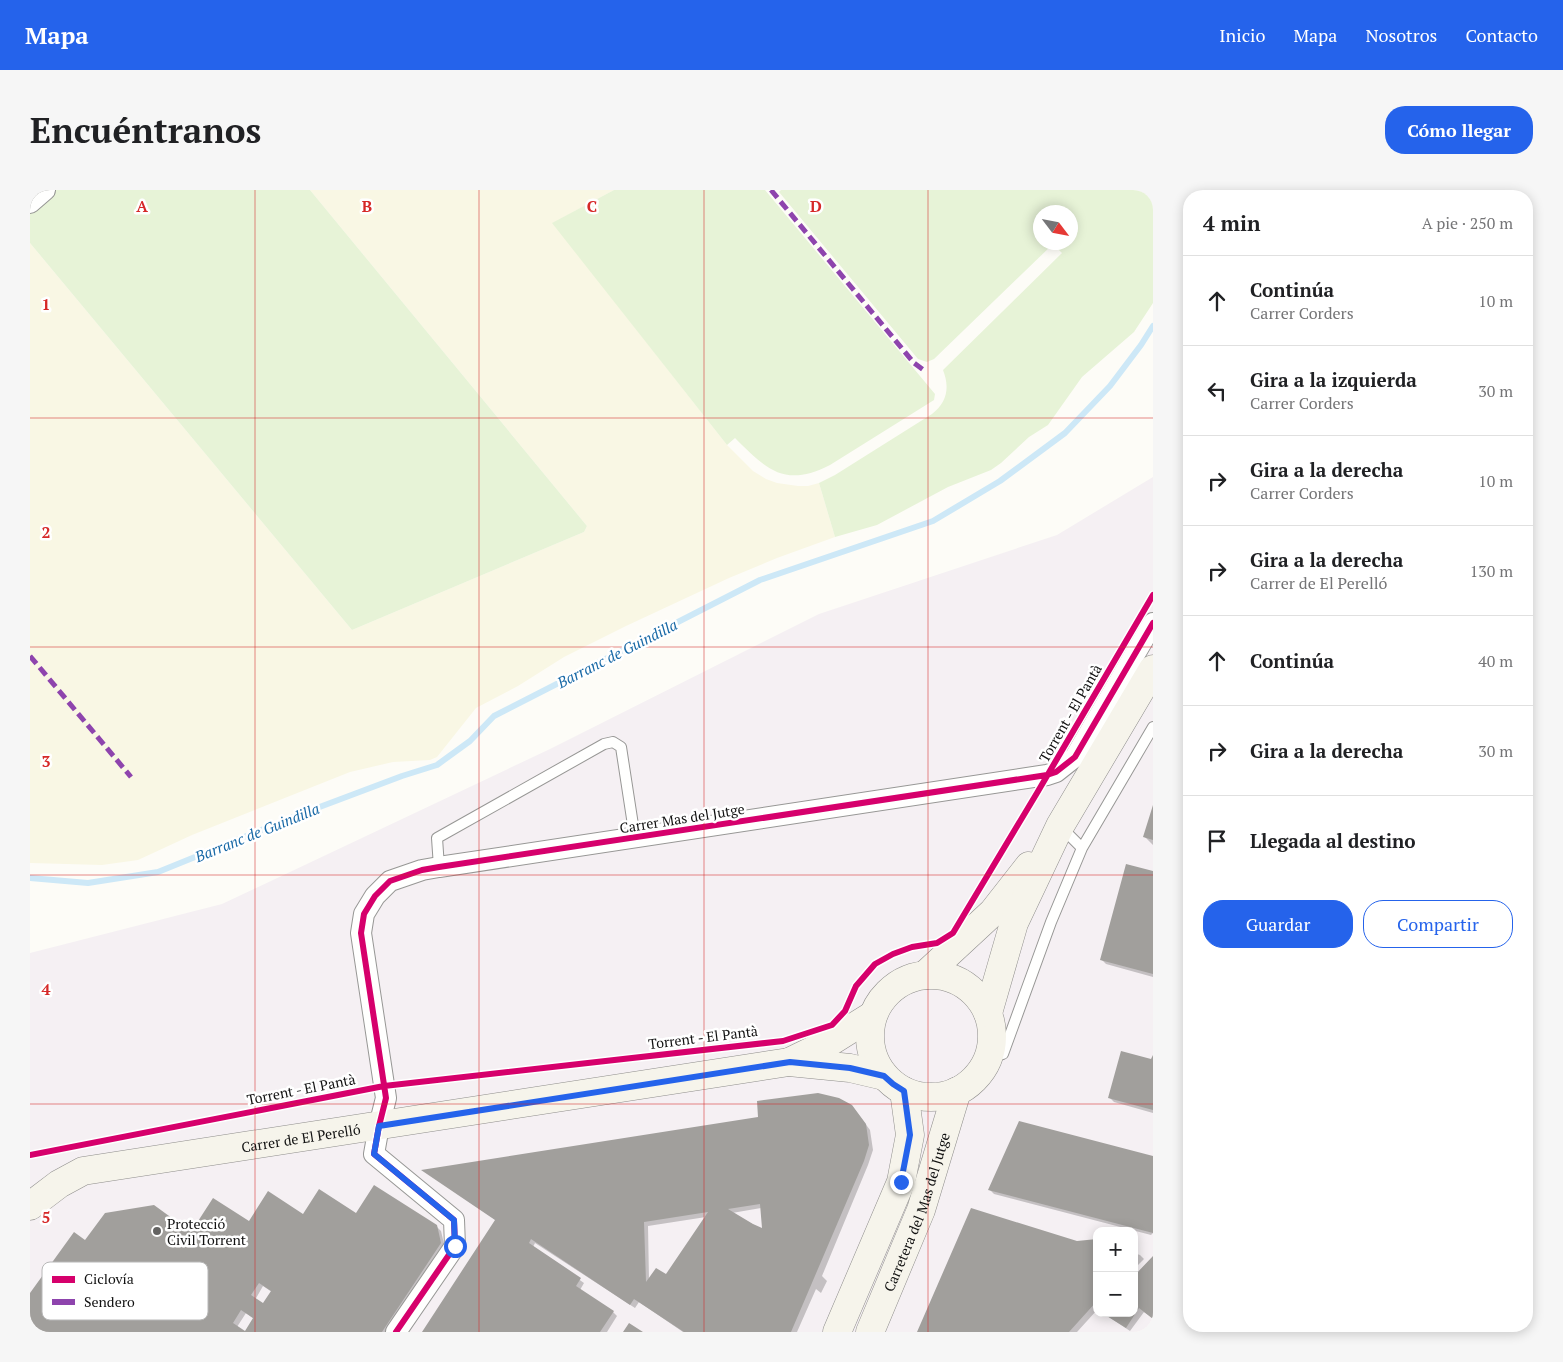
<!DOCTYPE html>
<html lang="es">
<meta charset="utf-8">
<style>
body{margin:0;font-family:"PT Serif",serif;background:#f6f6f6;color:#202124}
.controls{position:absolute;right:15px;bottom:15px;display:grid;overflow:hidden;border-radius:10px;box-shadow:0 2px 12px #0003}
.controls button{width:45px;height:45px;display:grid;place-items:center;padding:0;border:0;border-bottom:1px solid #e0e0e0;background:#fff;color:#202124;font:25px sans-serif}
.compass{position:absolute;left:1003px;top:15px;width:45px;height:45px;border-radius:50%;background:#fff;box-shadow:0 2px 12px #0003;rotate:122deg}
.stop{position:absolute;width:15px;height:15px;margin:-11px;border:4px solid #2563eb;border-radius:50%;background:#fff}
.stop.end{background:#2563eb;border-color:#fff;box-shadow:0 1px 5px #0008}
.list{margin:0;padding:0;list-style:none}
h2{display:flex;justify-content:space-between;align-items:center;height:65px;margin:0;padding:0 20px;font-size:21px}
h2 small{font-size:16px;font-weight:400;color:#757577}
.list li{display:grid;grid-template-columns:32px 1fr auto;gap:15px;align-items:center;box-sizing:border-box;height:90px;padding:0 20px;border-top:1px solid #e0e0e0}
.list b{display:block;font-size:19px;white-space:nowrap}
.list p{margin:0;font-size:16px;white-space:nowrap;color:#757577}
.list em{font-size:16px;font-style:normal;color:#757577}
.actions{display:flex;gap:10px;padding:15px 20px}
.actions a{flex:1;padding:11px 0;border:1px solid #2563eb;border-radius:20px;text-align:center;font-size:18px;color:#2563eb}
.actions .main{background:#2563eb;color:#fff}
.icon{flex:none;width:28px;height:28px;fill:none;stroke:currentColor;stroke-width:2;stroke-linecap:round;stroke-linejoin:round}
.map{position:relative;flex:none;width:1123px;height:1142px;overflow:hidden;border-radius:20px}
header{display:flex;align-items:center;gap:30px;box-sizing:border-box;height:70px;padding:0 25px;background:#2563eb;color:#fff}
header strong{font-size:24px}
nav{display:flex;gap:28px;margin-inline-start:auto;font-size:18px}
.intro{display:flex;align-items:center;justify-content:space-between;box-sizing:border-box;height:120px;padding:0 30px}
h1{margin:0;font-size:35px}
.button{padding:12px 22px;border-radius:20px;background:#2563eb;color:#fff;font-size:18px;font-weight:700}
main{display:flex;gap:30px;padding:0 30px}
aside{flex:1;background:#fff;border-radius:20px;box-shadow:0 2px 12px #0003}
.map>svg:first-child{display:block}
</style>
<header>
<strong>Mapa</strong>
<nav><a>Inicio</a><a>Mapa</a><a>Nosotros</a><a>Contacto</a></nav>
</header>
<div class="intro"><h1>Encuéntranos</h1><a class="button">Cómo llegar</a></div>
<main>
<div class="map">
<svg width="1123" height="1142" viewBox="0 0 1123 1142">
<rect width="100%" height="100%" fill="#fdfcf7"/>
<path fill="#f5f0f3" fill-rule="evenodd" d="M1123,287v855h-1123v-379l192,-49 328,-155 269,-135 238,-79zM1067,1041h37v82h-37z"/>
<path fill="#f9f7e4" d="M280,0h304l-61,33 174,222 26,26 13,8 11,4 21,3h10l11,-3 16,54 -58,21 -48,20 -103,48 -62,31 -46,29 -42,22 -39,49 -7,3 -37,2 -43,10 -158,63 -54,25 -36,5 -72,-2v-620l322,387 232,-98 3,-6z"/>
<path fill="#e7f3d7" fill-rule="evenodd" d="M24,0h256l277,336 -3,6 -232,98 -322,-387v-32z
M584,0h151l170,204 -1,6 -104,65c-45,23 -63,5 -95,-27l-8,7 -175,-222z
M751,0h372v113l-19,29 -52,45 -34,48 -19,12 -28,26 -10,7 -43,17 -71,38 -42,12 -16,-54 16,-8 97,-61c15,-12 18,-26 11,-44l119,-117 -9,-9 -119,115 -7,3 -9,-3 -139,-167zM1011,22h29v30h-29z"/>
<path fill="#0003" fill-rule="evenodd" d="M1123,617v38l-9,-9z
M1097,675l26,7v105l-47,-13 -4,-4z
M1092,862l31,9v52l-39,-11 -4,-4z
M822,916l18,24 3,20 -5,15 -46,111 5,5 -6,12 -5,-4 -19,43h-114l-44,-30 -4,6 -100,-65 -2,4 51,36 -4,7 33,22 4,4 -10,16h-184l73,-112 -72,-49zM731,1018l2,22 -31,-17zM676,1027l-40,59 -17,3 -1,-53z
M989,933l134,34v76l-2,2 -157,-41 -4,-4z
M274,1025h53l79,11 5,5 4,17 -56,84h-143l8,-13 -8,-6 -9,14 -207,5v-37l55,-53 106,-8 58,-11zM233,1096l9,6 -9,13 -8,-5z
M1067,1050v70l-20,22h-158l158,-90z
M1104,1063l6,2 4,4 -10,10z
M1123,1067v61l-9,-6 -14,19 -27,-18h31v-36z"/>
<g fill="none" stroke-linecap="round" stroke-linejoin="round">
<path stroke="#cde8f7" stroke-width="6" d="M0,688l58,5 70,-11 143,-58 101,-38 35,-11 33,-24 24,-25 266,-136 173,-59 67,-40 65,-48 45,-47 31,-41 12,-19"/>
</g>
<path fill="#a19f9c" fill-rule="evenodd" d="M1123,615v35l-10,-3z
M1096,674l27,7v103l-53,-14z
M1091,861l30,8 2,-4v55l-45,-12z
M788,903l21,5 13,7 14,19 3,21 -5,16 -73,171h-107l-50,-33 -4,6 -99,-66 -2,4 52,35 -5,8 38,25 -14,21h-178l73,-112 -74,-50 337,-53 -1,-16zM730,1014l2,24 -9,-4 -25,-15zM678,1022l-42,62 -10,-6 -10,14 -2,-60z
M989,931l134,35v77l-165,-43z
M344,995l63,40 4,18 -59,89h-352v-39l44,-61 11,8 20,-27 49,-8 37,27 22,-34 36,23 19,-30 35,23 16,-25 37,24zM229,1093l12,8 -8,12 -12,-8zM211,1120l12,8 -8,13 -12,-8z
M941,1018l106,33 20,-2v62l-28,31h-152z
M1123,1066v63l-14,-11 -13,20 -24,-15h32v-37z
M599,1133l14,9h-20z"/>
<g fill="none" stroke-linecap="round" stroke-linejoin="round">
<g stroke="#979795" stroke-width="12">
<path id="lane" d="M1031,637l21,21
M409,677l-2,-29 167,-94 9,-2 8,5 14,91
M957,868l16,-4 48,-132 31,-74 71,-121"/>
</g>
<g stroke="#979795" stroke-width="22">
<path id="street" d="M0,13l15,-13
M366,1142l59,-86 -1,-26 -80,-66 5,-28 7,-28 -25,-165 3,-19 11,-18 15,-15 32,-11 17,-3 608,-92 9,-3 19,-15 78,-134"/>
</g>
<g stroke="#8e8d8b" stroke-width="29">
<g id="secondary">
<path d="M895,785l68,-63 36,-46"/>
<circle cx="901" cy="846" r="61"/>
<path d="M958,823l26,-90 46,-97 93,-157"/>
<path d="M759,872l41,-20 43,-27"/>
<path id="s1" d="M0,1016l29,-22 24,-13 706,-109 61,6 34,8"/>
<path d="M807,1142l64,-150 9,-47 -6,-44"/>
<path id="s2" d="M840,1142l51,-122 36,-119"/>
</g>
</g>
<use href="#lane" stroke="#fffffe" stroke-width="10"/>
<use href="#street" stroke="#fffffe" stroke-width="20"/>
<use href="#secondary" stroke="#f6f4eb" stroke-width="28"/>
<path stroke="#8e44ad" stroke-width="5" stroke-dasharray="10 5" stroke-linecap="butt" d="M741,0l143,173 11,8
M0,466l101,121"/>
<g stroke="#fff" stroke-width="9">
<path id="cycleway" d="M0,965l354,-69 399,-45 49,-16 13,-14 11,-25 19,-22 18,-10 19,-7 25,-4 16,-10 84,-140 116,-198
M366,1142l59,-86 -1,-26 -80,-66 5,-28 7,-28 -25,-165 3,-19 11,-18 15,-15 32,-11 17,-3 608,-92 9,-3 19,-15 78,-134"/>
</g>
<use href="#cycleway" stroke="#d6006c" stroke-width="6"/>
</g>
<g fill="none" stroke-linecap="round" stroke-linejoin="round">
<path stroke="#2563eb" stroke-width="6" d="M425,1056l-1,-26 -80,-66 5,-28 411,-64 60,6 34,8 9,8 11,7 6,44 -9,47"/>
</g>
<path fill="none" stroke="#d62828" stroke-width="1" stroke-opacity="0.55" d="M225,0v1142M449,0v1142M674,0v1142M898,0v1142M0,228h1123M0,457h1123M0,685h1123M0,914h1123"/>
<circle fill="#646362" stroke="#fff" stroke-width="2" cx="127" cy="1041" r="5"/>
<g text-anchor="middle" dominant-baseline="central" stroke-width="5" stroke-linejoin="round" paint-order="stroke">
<g font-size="14" fill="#111" stroke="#fff">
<text transform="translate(1040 523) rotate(-60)">Torrent - El Pantà</text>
<text transform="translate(652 628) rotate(-9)">Carrer Mas del Jutge</text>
<text transform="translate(673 847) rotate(-7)">Torrent - El Pantà</text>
<text transform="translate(271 899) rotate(-11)">Torrent - El Pantà</text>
<text stroke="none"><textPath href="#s1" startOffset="284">Carrer de El Perelló</textPath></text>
<text stroke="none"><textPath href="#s2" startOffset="129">Carretera del Mas del Jutge</textPath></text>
</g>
<g font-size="14" fill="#111" stroke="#fff" text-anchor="start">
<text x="137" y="1033">Protecció<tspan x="137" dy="16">Civil Torrent</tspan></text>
</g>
<g font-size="15" font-style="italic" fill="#1768a6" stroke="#fff">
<text transform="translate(587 463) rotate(-27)">Barranc de Guindilla</text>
<text transform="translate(227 642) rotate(-22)">Barranc de Guindilla</text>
</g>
</g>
<rect x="12" y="1072" width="166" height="58" rx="8" fill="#fff" stroke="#b8b8b8" stroke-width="1"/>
<rect x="22" y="1086" width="23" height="7" fill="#d6006c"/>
<rect x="22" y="1109" width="23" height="6" fill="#8e44ad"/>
<g font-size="14" fill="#111">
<text x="54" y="1094">Ciclovía</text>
<text x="54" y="1117">Sendero</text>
</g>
<g font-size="16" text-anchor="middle" font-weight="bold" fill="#d62828" stroke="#fff" stroke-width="5" stroke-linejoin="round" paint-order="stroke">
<text x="112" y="22">A</text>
<text x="337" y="22">B</text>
<text x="562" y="22">C</text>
<text x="786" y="22">D</text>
<text x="16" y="120">1</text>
<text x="16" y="348">2</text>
<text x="16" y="577">3</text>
<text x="16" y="805">4</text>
<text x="16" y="1033">5</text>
</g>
</svg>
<div class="controls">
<button>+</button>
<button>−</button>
</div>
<svg class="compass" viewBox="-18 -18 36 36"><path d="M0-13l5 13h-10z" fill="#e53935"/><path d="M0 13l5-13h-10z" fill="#757577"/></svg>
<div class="stop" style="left:425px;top:1056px"></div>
<div class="stop end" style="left:871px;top:992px"></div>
</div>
<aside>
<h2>4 min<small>A pie · 250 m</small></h2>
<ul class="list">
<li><svg class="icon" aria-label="ahead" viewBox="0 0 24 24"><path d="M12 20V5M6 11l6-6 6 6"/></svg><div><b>Continúa</b><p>Carrer Corders</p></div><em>10 m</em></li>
<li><svg class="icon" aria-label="left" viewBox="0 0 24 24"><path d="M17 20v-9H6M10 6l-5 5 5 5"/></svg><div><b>Gira a la izquierda</b><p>Carrer Corders</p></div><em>30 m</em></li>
<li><svg class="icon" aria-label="right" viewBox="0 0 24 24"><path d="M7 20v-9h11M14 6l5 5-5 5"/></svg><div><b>Gira a la derecha</b><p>Carrer Corders</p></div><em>10 m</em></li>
<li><svg class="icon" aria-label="right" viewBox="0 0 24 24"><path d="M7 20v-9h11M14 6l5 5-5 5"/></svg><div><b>Gira a la derecha</b><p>Carrer de El Perelló</p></div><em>130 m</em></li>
<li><svg class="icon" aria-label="ahead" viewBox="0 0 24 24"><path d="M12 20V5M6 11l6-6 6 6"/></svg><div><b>Continúa</b></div><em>40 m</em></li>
<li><svg class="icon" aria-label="right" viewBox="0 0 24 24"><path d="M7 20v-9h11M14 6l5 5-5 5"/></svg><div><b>Gira a la derecha</b></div><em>30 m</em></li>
<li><svg class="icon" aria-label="arrive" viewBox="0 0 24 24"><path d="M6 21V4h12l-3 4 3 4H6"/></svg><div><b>Llegada al destino</b></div></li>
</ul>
<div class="actions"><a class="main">Guardar</a><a>Compartir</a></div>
</aside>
</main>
